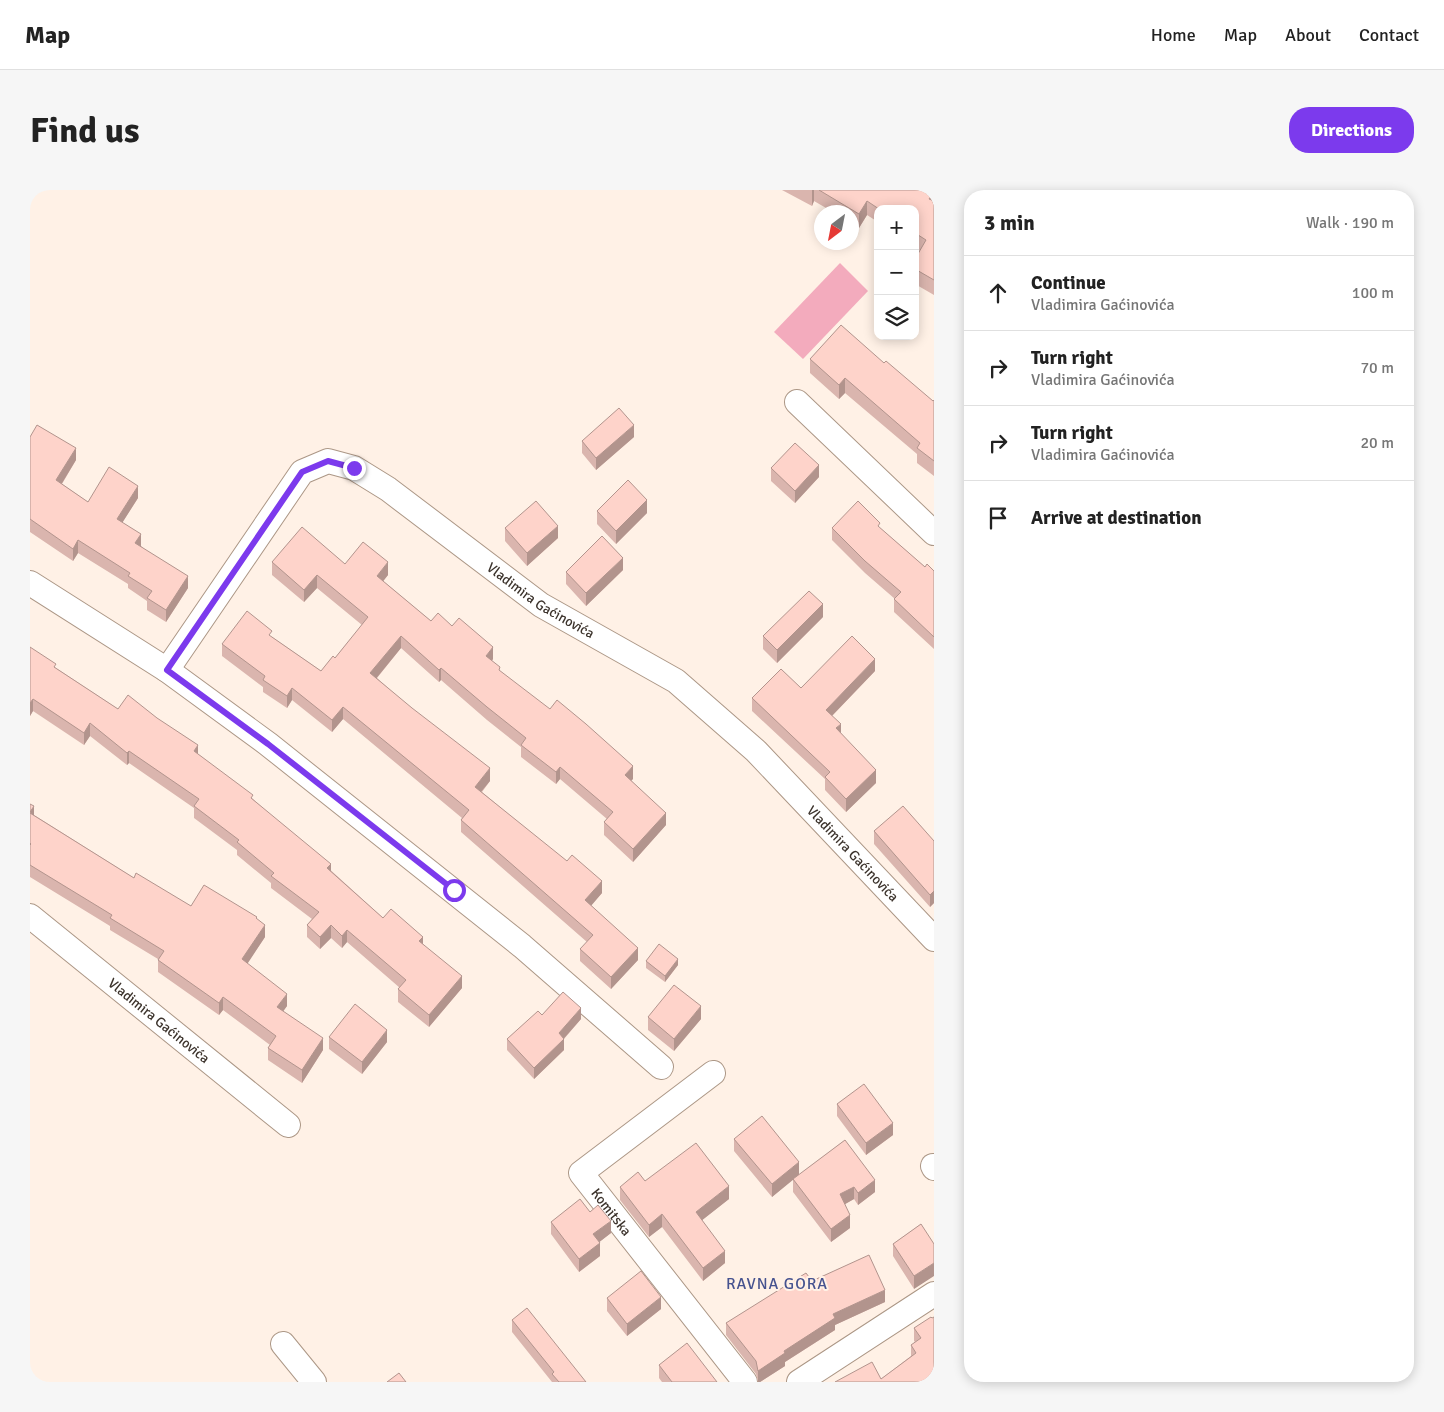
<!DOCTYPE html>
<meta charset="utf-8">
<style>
body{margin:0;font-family:Signika,sans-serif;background:#f6f6f6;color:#222}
.controls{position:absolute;right:15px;top:15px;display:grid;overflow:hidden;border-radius:10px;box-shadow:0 2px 12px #0003}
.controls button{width:45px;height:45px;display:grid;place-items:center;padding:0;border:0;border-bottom:1px solid #e0e0e0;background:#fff;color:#222;font:25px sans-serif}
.compass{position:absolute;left:784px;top:15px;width:45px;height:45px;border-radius:50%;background:#fff;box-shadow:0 2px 12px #0003;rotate:212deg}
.stop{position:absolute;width:15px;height:15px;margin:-11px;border:4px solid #7c3aed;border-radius:50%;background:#fff}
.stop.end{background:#7c3aed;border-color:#fff;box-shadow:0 1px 5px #0008}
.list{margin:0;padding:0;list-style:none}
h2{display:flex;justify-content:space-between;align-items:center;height:65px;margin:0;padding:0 20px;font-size:21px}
h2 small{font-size:16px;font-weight:400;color:#767676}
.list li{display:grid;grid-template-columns:32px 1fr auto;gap:15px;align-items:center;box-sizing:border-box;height:75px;padding:0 20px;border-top:1px solid #e0e0e0}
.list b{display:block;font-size:19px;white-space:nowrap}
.list p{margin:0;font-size:16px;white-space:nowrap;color:#767676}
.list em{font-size:16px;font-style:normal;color:#767676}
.icon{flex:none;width:28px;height:28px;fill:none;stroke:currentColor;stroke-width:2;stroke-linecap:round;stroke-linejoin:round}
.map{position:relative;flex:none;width:904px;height:1192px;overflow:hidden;border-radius:20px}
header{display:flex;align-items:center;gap:30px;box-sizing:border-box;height:70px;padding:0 25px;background:#fff;border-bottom:1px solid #e0e0e0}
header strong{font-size:24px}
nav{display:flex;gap:28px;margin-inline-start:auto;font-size:18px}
.intro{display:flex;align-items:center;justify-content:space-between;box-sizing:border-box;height:120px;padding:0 30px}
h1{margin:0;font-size:35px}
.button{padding:12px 22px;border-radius:20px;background:#7c3aed;color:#fff;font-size:18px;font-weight:700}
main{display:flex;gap:30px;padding:0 30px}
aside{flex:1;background:#fff;border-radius:20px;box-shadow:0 2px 12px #0003}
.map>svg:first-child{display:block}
</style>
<header>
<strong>Map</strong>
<nav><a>Home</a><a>Map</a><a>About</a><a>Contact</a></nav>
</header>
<div class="intro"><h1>Find us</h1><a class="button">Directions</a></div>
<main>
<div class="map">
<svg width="904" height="1192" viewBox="0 0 904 1192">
<rect width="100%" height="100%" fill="#fff1e6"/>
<path fill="#f3abbd" d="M810,73l28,28 -65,68 -29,-27z"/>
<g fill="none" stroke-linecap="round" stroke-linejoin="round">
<g stroke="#ac9786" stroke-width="26">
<g id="minor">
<path d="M767,212l137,131"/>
<path d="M0,393l137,87 101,74 254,202 139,121"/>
<path id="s1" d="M137,480l135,-198 26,-11 26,7 34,21 153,116 135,76 80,70 178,188"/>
<path id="s2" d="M0,726l258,209"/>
<path id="s3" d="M683,883l-132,100 164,209"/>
<path d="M903,976l1,2"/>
<path d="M253,1154l31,38"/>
<path d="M769,1192l135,-88"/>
</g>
</g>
<use href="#minor" stroke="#fff" stroke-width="24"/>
</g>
<path fill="#dab5ae" d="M752,0h152v105l-19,-11v-25l5,-8 -5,-4v-38h-37v13l-11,-7 -8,13 -7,-5v-11h-19l-19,-11 -2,5z
M780,169l74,4 49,38 1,-1v76l-17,-13v-9l-72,-61 -6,6 -29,-26z
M0,247l46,23 -14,24 26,18 50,-4 -16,25 19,23 47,42 -22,34 -19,-12v-9l-19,-13v-4l-50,-31 -5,8 -43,-29z
M604,247l-38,33 -14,-17v-12z
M741,278l48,9 -24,26 -24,-22z
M567,321l50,2 -31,31 -19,-20z
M475,338l53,10 -31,28 -22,-25z
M802,338h48l45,39 9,4v80v-2l-40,-37v-13h1l-30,-26 -33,-33z
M242,372l73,2 43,11 -5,6 48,40 21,5 41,33 -1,2 8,10 133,108 -2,1 35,45 -33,37 -29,-27v-13l3,-3 -47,-40 -4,5 -35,-27v-10l-34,-27 -46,-40 -2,2 -38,-34 -24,30 113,103 -8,11 120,101 -11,12 47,55 -27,29 -31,-28v-12l7,-7 -126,-110v-12l1,-2 -119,-99 -11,13 -40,-32 -5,8 -24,-16v-5l-41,-31v-12l50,-7 49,34 14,-13 27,-33 -45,-37 -13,14 -32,-27z
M593,380l-37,36 -20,-22v-12z
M793,427l-46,46 -14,-14v-13z
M0,457l26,21 62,41 80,45 55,45 130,119 40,26 39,44 -33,39 -31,-25v-13l2,-1 -53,-46 -5,6 -11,-10 -11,11 -13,-12v-12l5,-6 -41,-31v-5l-34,-28v-5l-43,-32v-10l-65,-45 -2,2 -37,-29 -6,9 -51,-34 -3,5z
M845,481l-43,45 9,17 35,50 -30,29 -21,-22v-11l-73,-68v-13l49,-10z
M0,614l4,11 100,63 57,28 66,13 8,18 -18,26 40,43 -4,5 40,39 -21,33 -34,-23v-12l2,-3 -47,-35 -4,5 -61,-43v-13l-48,-29v-4l-80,-49z
M844,641l60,10v62l-4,4 -56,-63z
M616,771l32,4 -13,17 -19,-14z
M512,825l39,4 -17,20v11l-30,29 -27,-29v-11z
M618,827l53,2 -27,32 -26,-21z
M299,847l58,5 -25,32 -33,-25z
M807,914l56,31 -27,20 -29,-39z
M704,949l65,36 46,-35 30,52 -17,13 -4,-6 -9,5 5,24 -19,14 -38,-50v-13l-21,18 -38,-46z
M615,991l84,18 -27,21 23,43 -22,18 -41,-54 -13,10 -29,-37v-13z
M521,1032l60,11 -12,9 1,14 -21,16 -28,-38z
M891,1034l-7,65 -21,-33v-12z
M782,1091l73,21 -50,23v5l-50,32v4l-25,16h-2l-2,-8 -30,-39v-12z
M577,1108l54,11 -34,27 -20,-25z
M902,1128l2,64 -53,-3 30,-23v-11l4,-3 -1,-1v-13z
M482,1130l74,62h-34l-40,-50z
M629,1175l58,17h-55l-3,-4z"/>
<path fill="#b2948d" d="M782,0h2v11l-2,5z
M904,2v14l-5,-7z
M837,11v14l-8,13v-14z
M815,188v15l-6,6v-14z
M604,235v12l-38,33v-12z
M46,258v12l-20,33v-13z
M789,275v12l-24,26v-12z
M108,296v12l-21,33v-12z
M617,310v13l-31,31v-13z
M528,336v12l-31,28v-13z
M111,344v13l-6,-4z
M48,350v13l-5,8v-12z
M593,368v12l-37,36v-13z
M358,372v13l-11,14v-13z
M287,385v13l-13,14v-12z
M158,386v12l-22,34v-12z
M793,414v13l-46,46v-13z
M371,446v12l-31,38v-13z
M463,457v12l-7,9v-12z
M845,469v12l-49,51v-12z
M411,478v12l-2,2v-12z
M262,498v12l-5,8v-12z
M3,509v12l-3,5v-13z
M313,517v12l-11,13v-12z
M60,533v13l-6,9v-12z
M811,534v12l-5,-8z
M168,555v13l-4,-7z
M99,561v12l-2,2v-12z
M603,576v13l-8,8v-12z
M530,577v12l-4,5v-12z
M460,578v13l-15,18v-12z
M846,580v13l-30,29v-13z
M4,616v12l-4,-6z
M636,623v12l-33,37v-13z
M301,674v12l-4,-8z
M572,691v12l-17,20v-13z
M904,701v12l-4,4v-12z
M235,735v12l-23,35v-13z
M301,735v13l-11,11v-12z
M317,740v12l-5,6v-12z
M393,747v12l-4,-8z
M608,758v12l-27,29v-12z
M648,769v6l-13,17v-6z
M432,786v12l-33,39v-12z
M257,804v12l-10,14v-13z
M193,807v13l-4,5v-12z
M671,816v13l-27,32v-12z
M551,818v11l-22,25v-11z
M357,840v12l-25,32v-12z
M293,848v12l-21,33v-13z
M534,849v11l-30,29v-11z
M863,933v12l-27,20v-12z
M769,972v13l-27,22v-13z
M845,990v12l-17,13v-12z
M699,996v13l-33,26v-13z
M824,997v12l-14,8v-13z
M632,1024v13l-13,10v-12z
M820,1025v13l-19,14v-13z
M581,1031v12l-18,14v-13z
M570,1053v13l-21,16v-13z
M695,1061v12l-22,18v-13z
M904,1073v13l-20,13v-13z
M855,1100v12l-50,23v5l-50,32v4l-25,16h-2v-11l75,-57z
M631,1107v12l-34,27v-12z"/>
<path fill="#fed3ca" stroke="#b2948d" d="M789,0h115v2l-5,7 5,2v79l-19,-11v-10l11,-19 -11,-7v-24h-36l-12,-8 -8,13z
M811,135l43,38 2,-2 47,40 1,-1v61l-17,-13 3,-5 -75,-65 -6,7 -29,-26z
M589,218l15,17 -38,33 -14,-17z
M7,235l39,23 -20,32 32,22 21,-35 29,19 -21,33 24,15 -6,9 53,33 -22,34 -19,-12 5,-7 -24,-15 2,-3 -52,-33 -5,9 -43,-30v-82z
M765,253l24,22 -24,26 -24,-23z
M598,290l19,20 -31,31 -19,-20z
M506,311l22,25 -31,27 -22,-25z
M828,311l22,22 -2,3 47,41 2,-3 7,7v66l-40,-38 7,-7 -36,-31 -33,-33z
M272,337l43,37 18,-22 25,20 -11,14 54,45 7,-8 14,13 7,-8 34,29 -7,9 14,11 -1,3 51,39 7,-9 29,24 47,42 -8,9 41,38 -33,36 -29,-27 9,-10 -53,-45 -4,5 -35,-27 5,-7 -39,-31 -46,-39 -2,2 -38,-34 -31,37 42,35 78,60 -15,19 92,74 5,-6 30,26 -17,19 53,48 -27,29 -31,-28 13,-14 -132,-115 8,-10 -126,-103 -11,13 -40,-32 -5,8 -24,-16 2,-4 -43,-32 25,-33 25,20 -3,4 52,36 12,-15 2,2 33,-41 -51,-42 -13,15 -32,-28z
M572,346l21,22 -37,35 -20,-21z
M779,401l14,13 -46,46 -14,-14z
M822,446l23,23 -49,51 15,14 -5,4 40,42 -30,29 -21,-22 5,-5 -78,-74 29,-29 20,19z
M0,457l26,17 -2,3 64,42 10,-14 29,23 41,27 -4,6 59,44 -2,3 80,66 -4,4 56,50 8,-9 32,28 -4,4 43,35 -33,39 -31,-26 8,-9 -59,-50 -5,6 -11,-11 -11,12 -13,-12 12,-13 -48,-36 3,-3 -37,-31 2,-2 -45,-34 5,-7 -70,-48 -2,2 -37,-30 -6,10 -51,-34 -3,4z
M0,614l4,2 -4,6z
M873,616l31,35v50l-4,4 -56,-64z
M0,623l104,65 2,-5 55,33 13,-21 53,32 -1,1 9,7 -23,34 45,35 -10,13 46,31 -21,32 -34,-22 8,-12 -53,-39 -4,6 -61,-43 6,-9 -54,-33 2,-3 -82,-50v-20l1,-1 -1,-1z
M629,754l19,15 -13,17 -19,-15z
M644,795l27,21 -27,33 -26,-22z
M533,802l18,16 -22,25 5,6 -30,29 -27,-29 31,-28 4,4z
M325,814l32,26 -25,32 -33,-25z
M834,894l29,39 -27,20 -29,-39z
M732,926l37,46 -27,22 -38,-45z
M815,950l30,40 -17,13 -4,-6 -14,7 10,21 -19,14 -38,-50z
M666,953l33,43 -33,26 29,39 -22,17 -41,-54 -13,11 -29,-38 18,-15 7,9z
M550,1009l10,13 8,-7 13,16 -18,13 7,9 -21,16 -28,-37z
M891,1034l13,20v19l-20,13 -21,-32z
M839,1065l16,35 -52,24 2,4 -51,33 1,2 -27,18 -2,-10 -30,-38 80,-50 6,8z
M611,1081l20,26 -34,27 -20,-26z
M497,1118l59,74h-27l-7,-8 2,-2 -42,-52z
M901,1127l1,1 2,-1v65h-99l37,-20 9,17 35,-26 -5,-8 10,-7 -7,-10z
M657,1153l30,39h-45l-13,-17z
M369,1183l7,9h-19z"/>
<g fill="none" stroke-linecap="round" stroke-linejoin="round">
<path stroke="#7c3aed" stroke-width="6" d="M324,278l-26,-7 -26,11 -135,198 101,74 186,146"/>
</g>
<g text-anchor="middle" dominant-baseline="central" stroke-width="4" stroke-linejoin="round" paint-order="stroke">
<g font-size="14" fill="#3c332c" stroke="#fff1e6">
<text stroke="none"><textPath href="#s1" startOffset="524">Vladimira Gaćinovića</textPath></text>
<text stroke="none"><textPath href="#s1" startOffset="929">Vladimira Gaćinovića</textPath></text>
<text stroke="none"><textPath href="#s2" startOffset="166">Vladimira Gaćinovića</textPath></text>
<text stroke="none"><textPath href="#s3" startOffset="215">Komitska</textPath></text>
</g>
<g font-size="16" letter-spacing="1" fill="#46528f" stroke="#fff1e6">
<text x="747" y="1094">RAVNA GORA</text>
</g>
</g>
</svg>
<div class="controls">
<button>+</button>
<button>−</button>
<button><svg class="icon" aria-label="layers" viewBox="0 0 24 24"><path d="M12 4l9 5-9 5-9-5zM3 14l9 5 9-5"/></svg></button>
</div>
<svg class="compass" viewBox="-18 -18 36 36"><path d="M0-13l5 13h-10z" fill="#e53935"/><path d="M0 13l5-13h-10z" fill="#767676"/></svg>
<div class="stop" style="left:424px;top:700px"></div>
<div class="stop end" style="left:324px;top:278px"></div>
</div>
<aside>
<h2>3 min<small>Walk · 190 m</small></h2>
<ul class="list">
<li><svg class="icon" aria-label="ahead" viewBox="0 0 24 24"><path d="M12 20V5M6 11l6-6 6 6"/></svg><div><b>Continue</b><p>Vladimira Gaćinovića</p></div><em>100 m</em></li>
<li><svg class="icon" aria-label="right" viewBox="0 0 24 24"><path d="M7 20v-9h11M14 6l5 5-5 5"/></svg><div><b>Turn right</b><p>Vladimira Gaćinovića</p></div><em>70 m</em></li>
<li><svg class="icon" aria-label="right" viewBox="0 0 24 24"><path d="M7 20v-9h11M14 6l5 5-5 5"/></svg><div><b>Turn right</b><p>Vladimira Gaćinovića</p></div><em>20 m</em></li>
<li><svg class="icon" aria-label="arrive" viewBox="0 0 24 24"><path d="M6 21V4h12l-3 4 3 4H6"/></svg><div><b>Arrive at destination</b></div></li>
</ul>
</aside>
</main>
